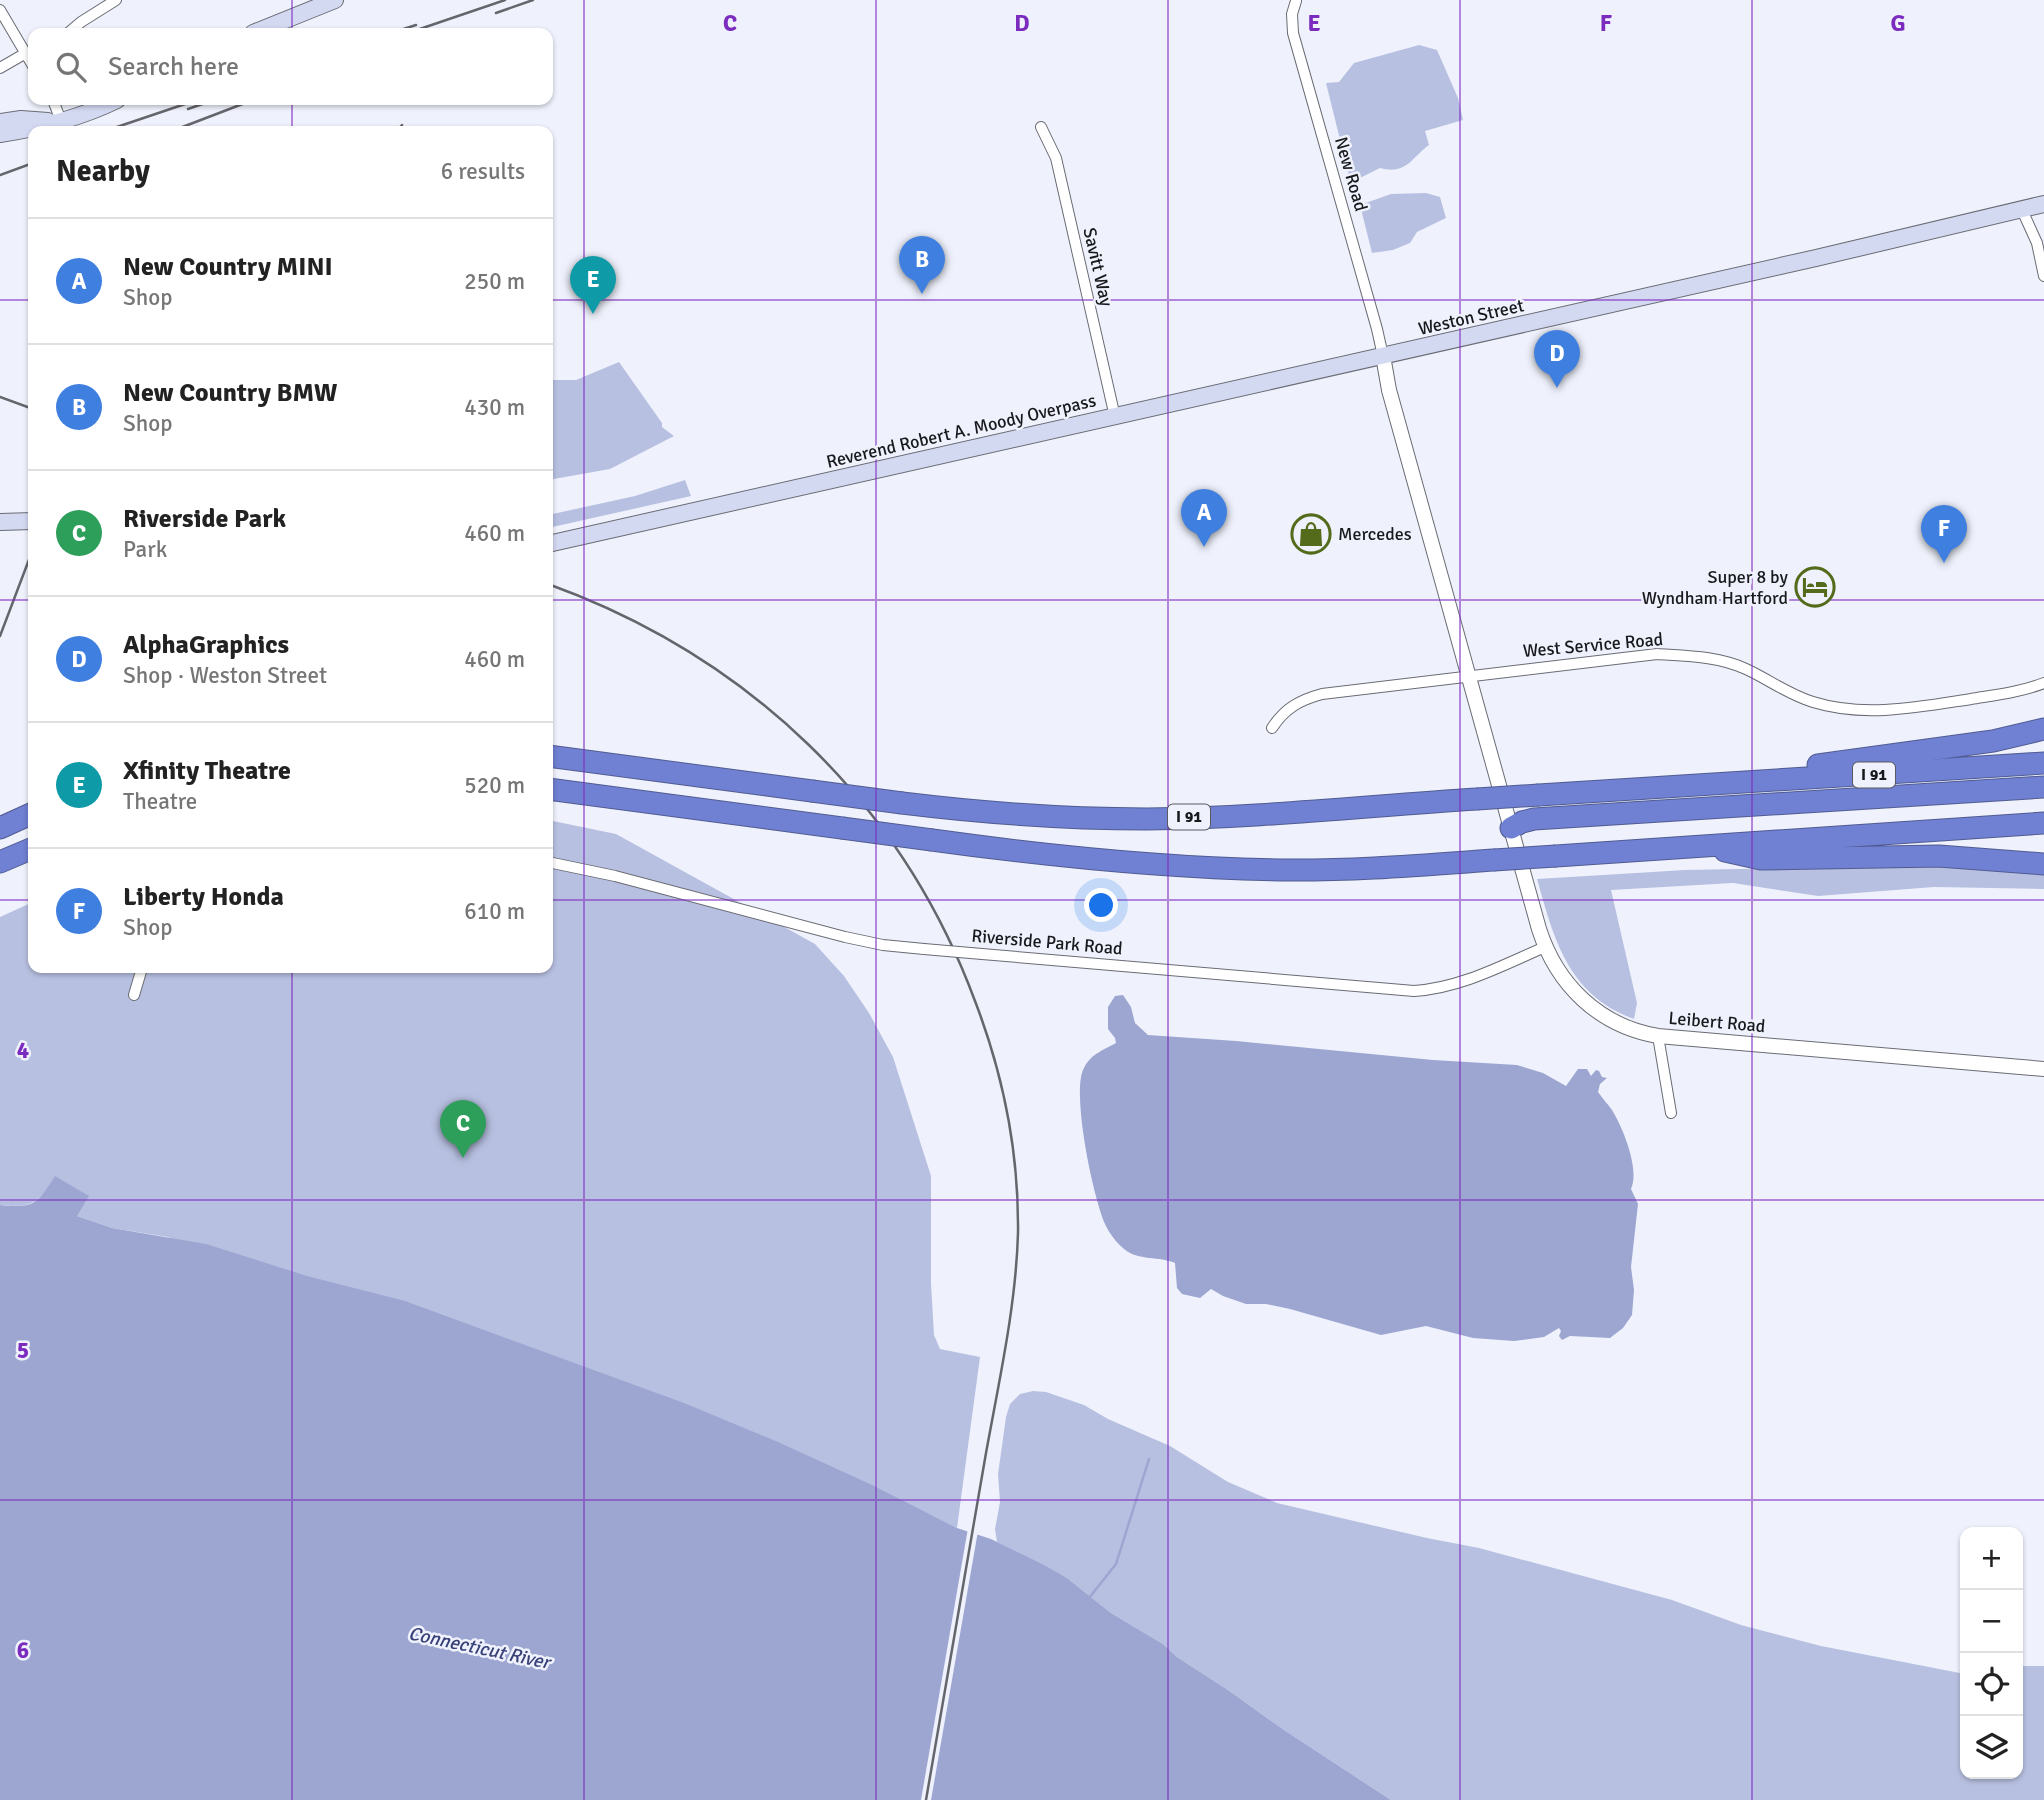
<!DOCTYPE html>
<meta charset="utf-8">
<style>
body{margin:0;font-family:Signika,sans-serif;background:#f6f6f6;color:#222}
.controls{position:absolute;right:21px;bottom:21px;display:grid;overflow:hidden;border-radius:14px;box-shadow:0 2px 5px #0004}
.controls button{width:63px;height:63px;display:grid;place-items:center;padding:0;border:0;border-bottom:2px solid #e0e0e0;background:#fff;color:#222;font:35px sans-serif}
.you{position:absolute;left:1102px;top:906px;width:24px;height:24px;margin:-18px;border:5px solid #fff;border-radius:50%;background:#1a73e8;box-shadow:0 0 0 10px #1a73e833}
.badge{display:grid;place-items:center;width:46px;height:46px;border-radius:50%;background:#ea580c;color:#fff;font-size:23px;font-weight:700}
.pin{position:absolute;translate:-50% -58px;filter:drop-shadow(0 2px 4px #0008)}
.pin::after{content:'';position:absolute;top:37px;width:24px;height:21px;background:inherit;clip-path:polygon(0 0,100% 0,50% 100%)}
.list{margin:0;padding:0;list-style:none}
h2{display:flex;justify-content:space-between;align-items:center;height:91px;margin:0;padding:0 28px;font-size:30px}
h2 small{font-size:23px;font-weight:400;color:#767676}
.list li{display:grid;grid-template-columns:46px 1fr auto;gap:21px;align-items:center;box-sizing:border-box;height:126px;padding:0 28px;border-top:2px solid #e0e0e0}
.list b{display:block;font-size:26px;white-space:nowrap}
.list p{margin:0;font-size:23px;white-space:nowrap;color:#767676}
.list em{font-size:23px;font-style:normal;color:#767676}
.icon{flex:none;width:38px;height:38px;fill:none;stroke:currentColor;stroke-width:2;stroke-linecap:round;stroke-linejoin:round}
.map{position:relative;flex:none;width:2044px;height:1800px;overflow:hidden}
.search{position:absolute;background:#fff;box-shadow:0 2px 5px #0004;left:28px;top:28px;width:525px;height:77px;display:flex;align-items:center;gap:18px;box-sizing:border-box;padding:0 24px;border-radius:14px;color:#767676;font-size:26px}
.panel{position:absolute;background:#fff;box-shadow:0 2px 5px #0004;left:28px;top:126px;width:525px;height:847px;border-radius:14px}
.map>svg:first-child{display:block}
</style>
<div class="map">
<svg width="2044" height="1800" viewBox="0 0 2044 1800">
<rect width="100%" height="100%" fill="#eff2fc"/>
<path fill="#b8c0e1" d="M1419,45l18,5 21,48 5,22 -38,11 4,14c-18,13 -22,30 -49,23l-22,11 -9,-3 -23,-93 13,-1 15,-19z
M1426,193l14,4 6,21 -29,14 -7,11 -17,7 -21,3 -12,-48 31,-11z
M619,362l43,61v4l12,9 -64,33 -62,11v-100h28z
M685,480l6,16 -143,32v-13l87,-19z
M548,820l68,14 199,110 29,32 25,37 24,44 38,119v107l3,52 6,14 40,8 -23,171 -26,-13 -763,-278 -56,-9 -35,-12 -22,-39c-18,27 -22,31 -55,28v-288l33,-15v66h515z
M1944,865l100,7v17l-110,-2 -116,9 -85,-13 -122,7 26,113 -3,16c-66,-24 -80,-80 -97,-140l148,-9z
M1033,1391l13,1 38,13 24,14 62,27 58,36 49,21 150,35 52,10 193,52 69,25 80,21 144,28v100h53v-108h26v134h-653l-107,-70 -56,-40 -51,-33 -14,-13 -52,-31 -44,-35 -70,-36 -2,-13 5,-27 -2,-28 8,-57 4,-13 10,-10z"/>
<path fill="#9ca6d1" d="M1123,995l8,12 4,16 13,12 88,6 197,19 84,5 26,8 23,13 12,-17h9l4,7 5,-6 3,1 3,6 5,1 -7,6 -2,8c4,6 9,11 14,18 11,18 28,59 19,79l7,15 -7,63 3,23 -2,25 -9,13 -13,10 -40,-2 -8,4 -3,-4 2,-5 -2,-3 -15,9 -30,4 -41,-3 -47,-12 -45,9 -91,-26 -24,-5h-20l-23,-8 -12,-7 -11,9 -18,-4 -5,-6 -2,-25c-15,-7 -37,-2 -51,-14 -8,-7 -15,-16 -19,-25 -12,-27 -33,-128 -22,-154 7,-16 19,-19 33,-27l-1,-5 -7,-9v-22l7,-11z
M55,1176l34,20 -12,20 35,12 94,16 101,32 98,25 279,102 94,39 94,43 85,43 34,11 53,26 23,13 44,35 52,31 14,13 51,33 56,40 107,70h-1391v-595c35,3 36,0 55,-29z"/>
<path fill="#eff2fc" d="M968,1528l10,3 -47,269h-10z"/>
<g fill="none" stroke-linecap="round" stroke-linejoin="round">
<path stroke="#9ca6d1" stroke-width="2.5" d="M1089,1598l27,-34 33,-105"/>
<g stroke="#6a6c74" stroke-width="12">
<path id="minor" d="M1296,1l-4,13 1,19 84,296 6,27
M0,10l33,56
M68,33l13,-11 35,-22
M0,68l26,-15
M53,100l8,21
M1041,127l15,31 59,259
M2022,210l15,33 7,33
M1272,728c13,-20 28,-28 50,-34l335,-40c30,2 61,2 89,15 22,10 43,26 67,33 51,16 106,5 158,-3 24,-4 50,-7 73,-16
M548,862l67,14 230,61 38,8 41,4
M982,954l432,37c47,-3 89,-26 131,-44
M134,995l8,-27
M1658,1036l13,77"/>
</g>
<g stroke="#6a6c74" stroke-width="16">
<path id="tertiary" d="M1383,356l6,34 150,539c18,56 60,97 119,107l386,33"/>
</g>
<g stroke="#6a6c74" stroke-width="18">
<path id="secondary" d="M253,33l82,-33
M0,122l21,-3 27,2
M0,134c41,-6 80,-16 117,-34
M0,522l33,-1
M548,544l1268,-286 228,-54"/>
</g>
<g stroke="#515c92" stroke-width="23">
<path id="motorway" d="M548,756l264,35
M1818,765l175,-24 51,-12
M548,789l294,39
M1539,795l505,-32
M902,803c82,10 163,16 245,16 110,-1 220,-13 330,-20
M0,828l33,-15
M1511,828l11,-6 12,-3 510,-32
M932,840c116,16 232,28 349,30 71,1 142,-5 213,-10
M1725,851l36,8 178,-3 105,8
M1556,856l488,-33
M0,862l33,-14"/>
</g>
<use href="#minor" stroke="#fff" stroke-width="10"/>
<use href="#tertiary" stroke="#fff" stroke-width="14"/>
<use href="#secondary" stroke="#d4d9f2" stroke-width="16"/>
<use href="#motorway" stroke="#7080d2" stroke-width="21"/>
<path stroke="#65666c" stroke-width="2.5" d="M496,13l37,-13
M391,33l25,-8
M408,33l97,-33
M188,109l26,-9
M105,131l92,-31
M172,131l81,-31
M397,131l5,-6
M0,175l33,-12
M0,397l33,12
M548,584c199,72 353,217 427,417 28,73 44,153 43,232 -2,73 -19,148 -32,220 -20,116 -40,231 -60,347
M0,636l33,-87"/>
<g stroke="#6a6c74" stroke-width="12" stroke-linecap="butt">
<path id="minor-bridge" d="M924,949l58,5"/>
</g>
<g stroke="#515c92" stroke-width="23" stroke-linecap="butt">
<path id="motorway-bridge" d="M812,791l90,12
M1477,799l62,-4
M842,828l90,12
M1494,860l62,-4"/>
</g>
<use href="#minor-bridge" stroke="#fff" stroke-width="10"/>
<use href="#motorway-bridge" stroke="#7080d2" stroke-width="21"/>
</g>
<path fill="none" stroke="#7b2cbf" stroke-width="2" stroke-opacity="0.55" d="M292,0v33M584,0v1800M876,0v1800M1168,0v1800M1460,0v1800M1752,0v1800M292,100v31M0,300h33M548,300h1496M0,600h33M548,600h1496M0,900h33M548,900h1496M292,968v832M0,1200h2044M0,1500h2044"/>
<defs>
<g id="shop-ring" transform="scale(2.0125)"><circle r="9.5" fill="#eff2fc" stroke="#546b1b" stroke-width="1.5"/><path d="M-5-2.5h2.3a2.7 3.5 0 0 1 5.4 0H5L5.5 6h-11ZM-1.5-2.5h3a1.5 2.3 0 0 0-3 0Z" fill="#546b1b"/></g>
<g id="hotel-ring" transform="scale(2.0125)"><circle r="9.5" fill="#eff2fc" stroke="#546b1b" stroke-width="1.5"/><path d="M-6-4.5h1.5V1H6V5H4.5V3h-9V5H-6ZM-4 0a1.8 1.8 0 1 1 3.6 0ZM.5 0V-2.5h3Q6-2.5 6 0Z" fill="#546b1b"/></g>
</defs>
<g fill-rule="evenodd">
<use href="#shop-ring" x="1311" y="534"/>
<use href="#hotel-ring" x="1815" y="587"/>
</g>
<g text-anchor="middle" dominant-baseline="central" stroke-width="5" stroke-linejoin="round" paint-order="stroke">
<g fill="#eff2fc" stroke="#585a5f" stroke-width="2">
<rect x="1853" y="762.5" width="42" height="25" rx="5"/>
<rect x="1168" y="804.5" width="42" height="25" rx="5"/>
</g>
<g font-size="16" font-weight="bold" fill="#18191c">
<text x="1874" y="775">I 91</text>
<text x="1189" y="817">I 91</text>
</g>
<g font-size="18" fill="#18191c" stroke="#eff2fc">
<text transform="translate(1351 174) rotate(74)">New Road</text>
<text transform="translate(1098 267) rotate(77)">Savitt Way</text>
<text transform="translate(1471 317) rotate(-13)">Weston Street</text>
<text transform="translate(961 431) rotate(-13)">Reverend Robert A. Moody Overpass</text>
<text transform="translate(1593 645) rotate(-5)">West Service Road</text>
<text transform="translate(1047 942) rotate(5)">Riverside Park Road</text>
<text transform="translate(1717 1022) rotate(5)">Leibert Road</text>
</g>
<g font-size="18" fill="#18191c" stroke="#eff2fc" text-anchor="start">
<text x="1338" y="534">Mercedes</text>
<text x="1788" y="577" text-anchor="end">Super 8 by<tspan x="1788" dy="21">Wyndham Hartford</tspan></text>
</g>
<g font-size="19" font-style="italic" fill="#384279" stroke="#eff2fc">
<text transform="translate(479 1648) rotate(12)">Connecticut River</text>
</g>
</g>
<g font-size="23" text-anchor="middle" font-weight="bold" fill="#7b2cbf" stroke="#eff2fc" stroke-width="5" stroke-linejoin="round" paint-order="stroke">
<text x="730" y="31">C</text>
<text x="1022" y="31">D</text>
<text x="1314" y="31">E</text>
<text x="1606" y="31">F</text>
<text x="1898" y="31">G</text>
<text x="23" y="1058">4</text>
<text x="23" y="1358">5</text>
<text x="23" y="1658">6</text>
</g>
</svg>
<div class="controls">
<button>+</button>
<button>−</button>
<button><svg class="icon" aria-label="locate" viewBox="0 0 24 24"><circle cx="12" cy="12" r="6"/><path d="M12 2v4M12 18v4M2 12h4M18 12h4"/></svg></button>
<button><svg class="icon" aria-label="layers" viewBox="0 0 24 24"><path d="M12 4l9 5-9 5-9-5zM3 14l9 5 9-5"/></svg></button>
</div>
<div class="you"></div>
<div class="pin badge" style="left:1204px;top:547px;background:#3f7fe0">A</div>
<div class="pin badge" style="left:922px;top:294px;background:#3f7fe0">B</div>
<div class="pin badge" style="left:463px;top:1158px;background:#2e9e5b">C</div>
<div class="pin badge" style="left:1557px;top:388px;background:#3f7fe0">D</div>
<div class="pin badge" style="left:593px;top:314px;background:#0f9aa8">E</div>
<div class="pin badge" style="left:1944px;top:563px;background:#3f7fe0">F</div>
<div class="search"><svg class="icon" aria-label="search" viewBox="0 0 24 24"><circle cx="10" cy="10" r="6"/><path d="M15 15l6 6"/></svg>Search here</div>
<section class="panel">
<h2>Nearby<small>6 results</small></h2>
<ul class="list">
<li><span class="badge" style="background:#3f7fe0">A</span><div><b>New Country MINI</b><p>Shop</p></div><em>250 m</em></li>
<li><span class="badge" style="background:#3f7fe0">B</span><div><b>New Country BMW</b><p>Shop</p></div><em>430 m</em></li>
<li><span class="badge" style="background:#2e9e5b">C</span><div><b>Riverside Park</b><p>Park</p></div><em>460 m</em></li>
<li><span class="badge" style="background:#3f7fe0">D</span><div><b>AlphaGraphics</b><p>Shop · Weston Street</p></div><em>460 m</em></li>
<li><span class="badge" style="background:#0f9aa8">E</span><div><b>Xfinity Theatre</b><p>Theatre</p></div><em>520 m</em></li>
<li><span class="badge" style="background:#3f7fe0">F</span><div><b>Liberty Honda</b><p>Shop</p></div><em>610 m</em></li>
</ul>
</section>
</div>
